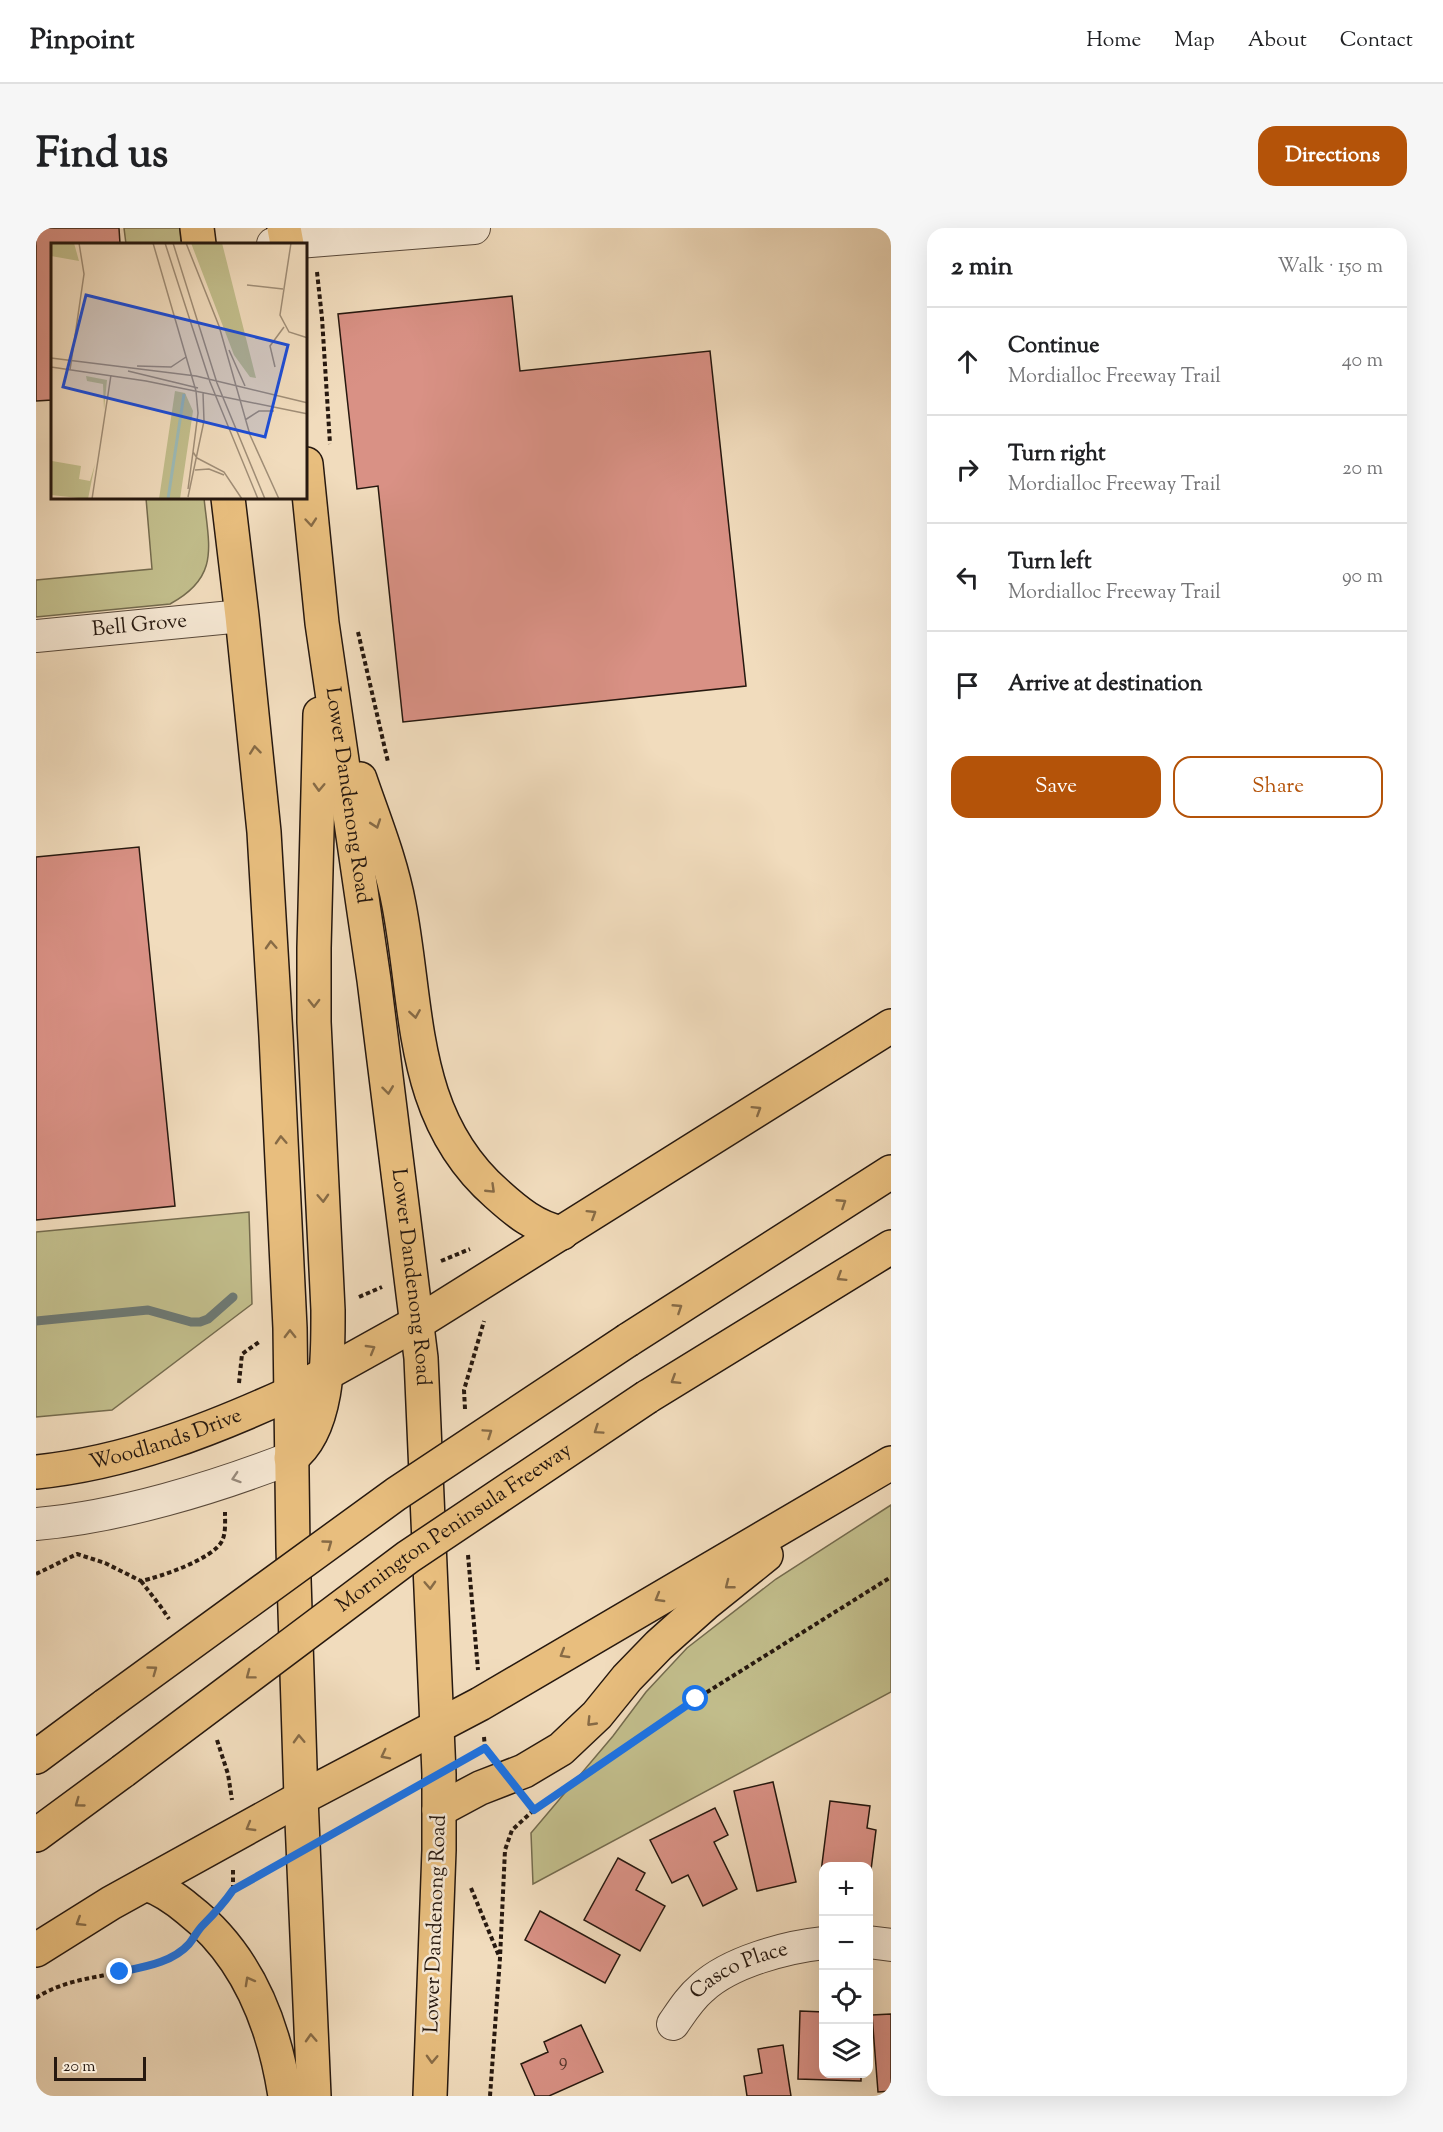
<!DOCTYPE html>
<meta charset="utf-8">
<style>
body{margin:0;font-family:"Sorts Mill Goudy",serif;background:#f6f6f6;color:#202124}
.controls{position:absolute;right:18px;bottom:18px;display:grid;overflow:hidden;border-radius:12px;box-shadow:0 6px 24px #0002}
.controls button{width:54px;height:54px;display:grid;place-items:center;padding:0;border:0;border-bottom:2px solid #e0e0e0;background:#fff;color:#202124;font:30px sans-serif}
.scale{position:absolute;left:18px;bottom:15px;width:92px;box-sizing:border-box;padding-left:6px;border:3px solid #26180f;border-top:0;font-size:16px;line-height:21px;white-space:nowrap;color:#26180f;-webkit-text-stroke:4px #f6e8d4;paint-order:stroke}
.stop{position:absolute;width:18px;height:18px;margin:-14px;border:4px solid #1a73e8;border-radius:50%;background:#fff}
.stop.end{background:#1a73e8;border-color:#fff;box-shadow:0 2px 6px #0008}
.list{margin:0;padding:0;list-style:none}
h2{display:flex;justify-content:space-between;align-items:center;height:78px;margin:0;padding:0 24px;font-size:26px}
h2 small{font-size:20px;font-weight:400;color:#757577}
.list li{display:grid;grid-template-columns:39px 1fr auto;gap:18px;align-items:center;box-sizing:border-box;height:108px;padding:0 24px;border-top:2px solid #e0e0e0}
.list b{display:block;font-size:22px;white-space:nowrap}
.list p{margin:0;font-size:20px;white-space:nowrap;color:#757577}
.list em{font-size:20px;font-style:normal;color:#757577}
.actions{display:flex;gap:12px;padding:18px 24px}
.actions a{flex:1;padding:14px 0;border:2px solid #b45309;border-radius:18px;text-align:center;font-size:21px;color:#b45309}
.actions .main{background:#b45309;color:#fff}
.icon{flex:none;width:33px;height:33px;fill:none;stroke:currentColor;stroke-width:2;stroke-linecap:round;stroke-linejoin:round}
.map{position:relative;flex:none;width:855px;height:1868px;overflow:hidden;border-radius:18px}
header{display:flex;align-items:center;gap:36px;box-sizing:border-box;height:84px;padding:0 30px;background:#fff;border-bottom:2px solid #e0e0e0}
header strong{font-size:28px}
nav{display:flex;gap:33px;margin-inline-start:auto;font-size:21px}
.intro{display:flex;align-items:center;justify-content:space-between;box-sizing:border-box;height:144px;padding:0 36px}
h1{margin:0;font-size:42px}
.button{padding:15px 27px;border-radius:18px;background:#b45309;color:#fff;font-size:21px;font-weight:700}
main{display:flex;gap:36px;padding:0 36px}
aside{flex:1;background:#fff;border-radius:18px;box-shadow:0 6px 24px #0002}
.map>svg:first-child{display:block}
</style>
<header>
<strong>Pinpoint</strong>
<nav><a>Home</a><a>Map</a><a>About</a><a>Contact</a></nav>
</header>
<div class="intro"><h1>Find us</h1><a class="button">Directions</a></div>
<main>
<div class="map">
<svg width="855" height="1868" viewBox="0 0 855 1868">
<rect width="100%" height="100%" fill="#f1dcbd"/>
<filter id="stains"><feTurbulence type="fractalNoise" baseFrequency=".00333" numOctaves="4"/><feColorMatrix values="0 0 0 0 .2 0 0 0 0 .09 0 0 0 0 .02 0 0 0 .5 -.17"/></filter>
<radialGradient id="worn" r=".72"><stop offset=".6" stop-color="#630" stop-opacity="0"/><stop offset="1" stop-color="#630" stop-opacity=".3"/></radialGradient>
<path fill="#c2be8c" stroke="#746b4e" stroke-width="1.5" d="M88,0h56l1,16h-55z
M110,270h58c5,49 16,79 -34,106l-134,13v-37l116,-11z
M213,984l3,92 -140,106 -76,7v-185z
M855,1277v187l-358,192 -2,-51 82,-97 33,-44 41,-44 89,-69z"/>
<g fill="none" stroke-linecap="round" stroke-linejoin="round">
<path stroke="#6d7974" stroke-width="9" d="M0,1093l112,-11 43,12h9l8,-3 25,-22"/>
</g>
<path fill="#d99185" stroke="#26180f" stroke-width="1.5" d="M0,0h83l1,16h-68v156l-16,1z
M476,68l8,75 190,-20 36,335 -343,36 -25,-236 -21,3 -19,-175z
M103,619l36,359 -139,14v-363z
M737,1554l23,100 -39,9 -23,-100z
M794,1573l40,5 -3,22 9,2 -6,48 -2,-12h-44v6h-3z
M679,1580l13,27 -14,7 23,47 -34,17 -15,-31 -16,8 -22,-43z
M582,1630l27,15 -9,17 29,16 -25,45 -56,-31z
M504,1683l80,44 -15,28 -80,-43z
M764,1783l24,1v62h37v7l-63,-2z
M855,1786v77l-13,1 -6,-77z
M545,1797l22,47 -54,24h-14l-14,-32 27,-12 -4,-10z
M747,1817l8,51h-44l-3,-20 18,-3 -4,-24z"/>
<g fill="none" stroke-linecap="round" stroke-linejoin="round">
<g stroke="#59493a" stroke-width="34">
<g id="minor">
<path d="M237,16l201,-16"/>
<path id="s1" d="M0,408l206,-20"/>
<path d="M0,1296c83,-7 178,-36 255,-66"/>
<path d="M832,1714l23,3"/>
<path id="s2" d="M637,1796c9,-13 17,-26 29,-36 28,-26 84,-41 122,-45"/>
</g>
</g>
<g stroke="#26180f" stroke-width="36">
<g id="major">
<path id="s3" d="M0,1244c90,-9 174,-42 255,-79"/>
</g>
</g>
<g stroke="#26180f" stroke-width="36">
<g id="highway">
<path d="M161,0l2,16"/>
<path d="M248,0l3,16"/>
<path id="s4" d="M270,236l16,159 52,357 47,378 18,416v76l-9,246"/>
<path d="M192,270l14,118 22,216 12,204 14,292 3,220 8,250 13,298"/>
<path d="M324,551c14,41 31,82 39,126 20,104 10,212 98,289 20,18 38,33 65,39"/>
<path d="M592,1112l263,-168"/>
<path d="M275,1154l106,-59 474,-297"/>
<path d="M611,1169l244,-150"/>
<path d="M255,1230c39,-29 37,-104 37,-148l-14,-288v-74l6,-234"/>
<path d="M0,1529l70,-52"/>
<path d="M403,1582l41,-22 44,-17 37,-22 36,-34 30,-37 32,-33 46,-41 61,-49"/>
<path d="M0,1607l87,-64"/>
<path d="M110,1656c16,5 30,15 43,26 59,46 85,114 96,186"/>
<path d="M0,1722l75,-47 190,-105 179,-94 411,-241"/>
</g>
</g>
<path stroke="#26180f" stroke-width="4" stroke-dasharray="4.5 3" stroke-linecap="butt" d="M281,44l5,46 8,126
M322,404l30,130
M405,1033l29,-12
M323,1069l23,-10
M203,1155l3,-29 17,-12
M429,1181l-1,-19 20,-69
M432,1327l10,115
M0,1346l41,-20 28,9 36,18c19,-4 72,-22 81,-40 4,-8 3,-20 3,-29
M105,1353l20,26 8,12
M448,1509l1,11
M181,1512l11,34 4,26
M493,1575l5,7 162,-111 195,-122
M298,1606l72,-41
M197,1642v20
M435,1660l28,68
M190,1673l7,-11 40,-22
M0,1770c45,-30 107,-17 149,-51
M454,1868l10,-138 5,-108 7,-20 22,-20"/>
<use href="#minor" stroke="#f6e8d4" stroke-width="32"/>
<use href="#major" stroke="#e8be7e" stroke-width="33"/>
<use href="#highway" stroke="#e8be7e" stroke-width="33"/>
<g stroke="#26180f" stroke-width="36" stroke-linecap="butt">
<g id="highway-bridge">
<path d="M70,1477l290,-211 232,-154"/>
<path id="s5" d="M87,1543l285,-214 239,-160"/>
</g>
</g>
<use href="#highway-bridge" stroke="#e8be7e" stroke-width="33"/>
</g>
<defs><path id="oneway-chevron" d="M-2-3.5L2.5 0L-2 3.5" fill="none" stroke-width="1.6" stroke-linecap="round" stroke-linejoin="round" transform="scale(1.5)"/></defs>
<g stroke="#876b46">
<use href="#oneway-chevron" transform="translate(275 294) rotate(85)"/>
<use href="#oneway-chevron" transform="translate(219 522) rotate(-96)"/>
<use href="#oneway-chevron" transform="translate(283 559) rotate(92)"/>
<use href="#oneway-chevron" transform="translate(340 596) rotate(71)"/>
<use href="#oneway-chevron" transform="translate(235 717) rotate(-93)"/>
<use href="#oneway-chevron" transform="translate(278 775) rotate(89)"/>
<use href="#oneway-chevron" transform="translate(379 786) rotate(81)"/>
<use href="#oneway-chevron" transform="translate(352 862) rotate(83)"/>
<use href="#oneway-chevron" transform="translate(721 882) rotate(-32)"/>
<use href="#oneway-chevron" transform="translate(245 912) rotate(-93)"/>
<use href="#oneway-chevron" transform="translate(455 961) rotate(44)"/>
<use href="#oneway-chevron" transform="translate(287 970) rotate(87)"/>
<use href="#oneway-chevron" transform="translate(806 975) rotate(-33)"/>
<use href="#oneway-chevron" transform="translate(556 986) rotate(-32)"/>
<use href="#oneway-chevron" transform="translate(805 1049) rotate(148)"/>
<use href="#oneway-chevron" transform="translate(642 1080) rotate(-33)"/>
<use href="#oneway-chevron" transform="translate(254 1106) rotate(-91)"/>
<use href="#oneway-chevron" transform="translate(335 1121) rotate(-30)"/>
<use href="#oneway-chevron" transform="translate(639 1152) rotate(148)"/>
<use href="#oneway-chevron" transform="translate(562 1202) rotate(146)"/>
<use href="#oneway-chevron" transform="translate(452 1205) rotate(-34)"/>
<use href="#oneway-chevron" transform="translate(292 1316) rotate(-36)"/>
<use href="#oneway-chevron" transform="translate(394 1357) rotate(87)"/>
<use href="#oneway-chevron" transform="translate(693 1357) rotate(142)"/>
<use href="#oneway-chevron" transform="translate(623 1370) rotate(150)"/>
<use href="#oneway-chevron" transform="translate(528 1426) rotate(149)"/>
<use href="#oneway-chevron" transform="translate(117 1442) rotate(-36)"/>
<use href="#oneway-chevron" transform="translate(214 1447) rotate(143)"/>
<use href="#oneway-chevron" transform="translate(555 1494) rotate(134)"/>
<use href="#oneway-chevron" transform="translate(263 1511) rotate(-92)"/>
<use href="#oneway-chevron" transform="translate(349 1527) rotate(153)"/>
<use href="#oneway-chevron" transform="translate(43 1575) rotate(144)"/>
<use href="#oneway-chevron" transform="translate(214 1599) rotate(150)"/>
<use href="#oneway-chevron" transform="translate(44 1694) rotate(148)"/>
<use href="#oneway-chevron" transform="translate(213 1753) rotate(-119)"/>
<use href="#oneway-chevron" transform="translate(275 1810) rotate(-93)"/>
<use href="#oneway-chevron" transform="translate(396 1831) rotate(92)"/>
</g>
<use stroke="#988a7b" href="#oneway-chevron" transform="translate(200 1250) rotate(162)"/>
<g fill="none" stroke-linecap="round" stroke-linejoin="round">
<path stroke="#1a73e8" stroke-width="8" d="M84,1744c23,-5 52,-9 69,-28 5,-6 8,-13 14,-19 11,-11 21,-22 30,-35l252,-142 49,62 162,-111"/>
</g>
<g text-anchor="middle" dominant-baseline="central" stroke-width="5" stroke-linejoin="round" paint-order="stroke">
<g font-size="18" fill="#53362c">
<text x="527" y="1834">9</text>
</g>
<g font-size="21" fill="#26180f" stroke="#f6e8d4">
<text stroke="none"><textPath href="#s1" startOffset="104">Bell Grove</textPath></text>
<text stroke="none"><textPath href="#s4" startOffset="334">Lower Dandenong Road</textPath></text>
<text stroke="none"><textPath href="#s4" startOffset="820">Lower Dandenong Road</textPath></text>
<text stroke="none"><textPath href="#s3" startOffset="134">Woodlands Drive</textPath></text>
<text stroke="none"><textPath href="#s5" startOffset="411">Mornington Peninsula Freeway</textPath></text>
<text transform="translate(400 1696) rotate(-88)">Lower Dandenong Road</text>
<text stroke="none"><textPath href="#s2" startOffset="88">Casco Place</textPath></text>
</g>
</g>
<g transform="translate(15 15)">
<rect width="256" height="256" fill="#f1dcbd"/>
<path d="M0,0h23l5,18 -28,-5zM140,0h31l34,135 -6,-1 -16,-22zM35,133l21,4 -3,30 -1,-26 -16,-3zM124,148l10,2 8,18 -13,88h-21zM1,218l29,5 -2,13 11,2 5,-17 -7,35 -37,-4z" fill="#c2be8c"/>
<path fill="none" stroke="#9cbab7" stroke-width="3" d="M117,256l16,-105"/>
<path fill="none" stroke="#a08e77" stroke-width="1.5" d="M102,0l43,148M114,0l45,139 48,117M122,0l44,140 48,116M135,0l33,83 31,109 29,64M240,0l-11,72 9,17 19,6M196,42l36,4M178,107l16,36M0,115l145,18 112,27M86,123l34,1 15,-10M0,124l95,14 162,33M224,124l-5,-21 14,-19M19,127l14,-96 -5,-31M77,128l70,17M145,148l2,22 -5,39 4,6M194,177l14,-9h15M146,215l27,14 18,27M144,227l14,-1 15,6M137,246l5,-37M137,254l16,-76 -1,-28M41,256l19,-124"/>
<path fill="#1d4ed8" fill-opacity="0.15" stroke="#1d4ed8" stroke-width="3" d="M35,52l202,50 -23,92 -202,-50z"/>
<rect width="256" height="256" fill="none" stroke="#26180f" stroke-width="3"/>
</g>
<rect width="100%" height="100%" filter="url(#stains)"/>
<rect width="100%" height="100%" fill="url(#worn)"/>
</svg>
<div class="controls">
<button>+</button>
<button>−</button>
<button><svg class="icon" aria-label="locate" viewBox="0 0 24 24"><circle cx="12" cy="12" r="6"/><path d="M12 2v4M12 18v4M2 12h4M18 12h4"/></svg></button>
<button><svg class="icon" aria-label="layers" viewBox="0 0 24 24"><path d="M12 4l9 5-9 5-9-5zM3 14l9 5 9-5"/></svg></button>
</div>
<div class="scale">20 m</div>
<div class="stop" style="left:660px;top:1471px"></div>
<div class="stop end" style="left:84px;top:1744px"></div>
</div>
<aside>
<h2>2 min<small>Walk · 150 m</small></h2>
<ul class="list">
<li><svg class="icon" aria-label="ahead" viewBox="0 0 24 24"><path d="M12 20V5M6 11l6-6 6 6"/></svg><div><b>Continue</b><p>Mordialloc Freeway Trail</p></div><em>40 m</em></li>
<li><svg class="icon" aria-label="right" viewBox="0 0 24 24"><path d="M7 20v-9h11M14 6l5 5-5 5"/></svg><div><b>Turn right</b><p>Mordialloc Freeway Trail</p></div><em>20 m</em></li>
<li><svg class="icon" aria-label="left" viewBox="0 0 24 24"><path d="M17 20v-9H6M10 6l-5 5 5 5"/></svg><div><b>Turn left</b><p>Mordialloc Freeway Trail</p></div><em>90 m</em></li>
<li><svg class="icon" aria-label="arrive" viewBox="0 0 24 24"><path d="M6 21V4h12l-3 4 3 4H6"/></svg><div><b>Arrive at destination</b></div></li>
</ul>
<div class="actions"><a class="main">Save</a><a>Share</a></div>
</aside>
</main>
